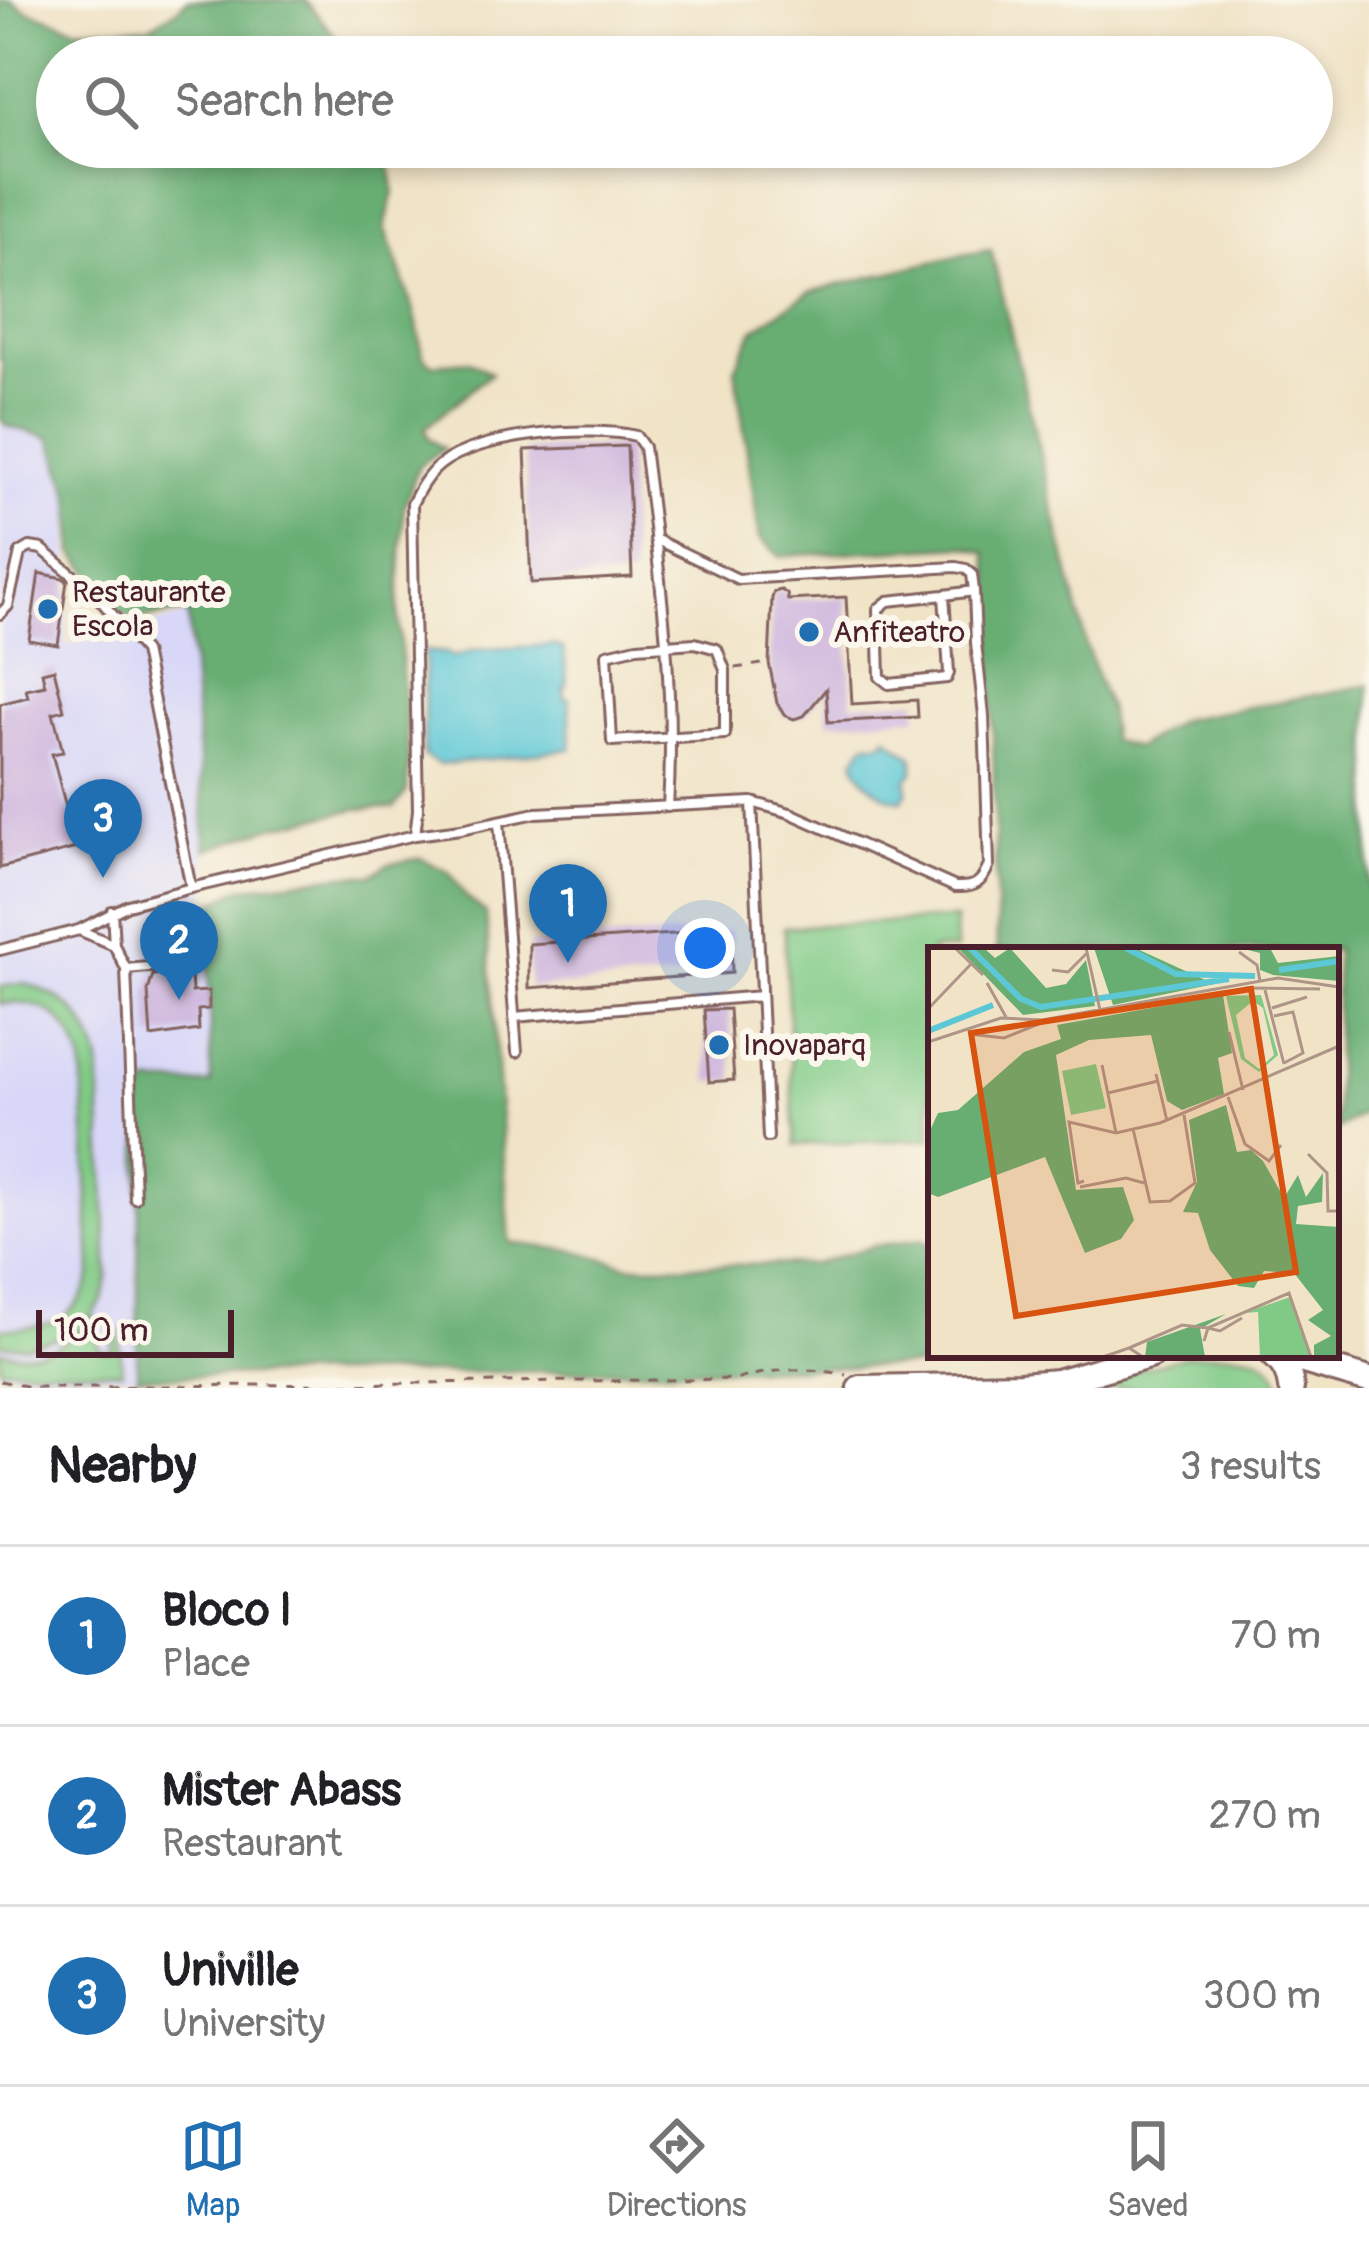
<!DOCTYPE html>
<style>
body{margin:0;font-family:Pangolin,sans-serif;background:#f6f6f6;color:#202124}
.scale{position:absolute;left:36px;bottom:30px;width:198px;box-sizing:border-box;padding-left:12px;border:6px solid #4a1f2b;border-top:0;font-size:33px;line-height:42px;white-space:nowrap;color:#4a1f2b;-webkit-text-stroke:9px #fbf7ec;paint-order:stroke}
.you{position:absolute;left:705px;top:948px;width:42px;height:42px;margin:-30px;border:9px solid #fff;border-radius:50%;background:#1a73e8;box-shadow:0 0 0 18px #1a73e833}
.badge{display:grid;place-items:center;width:78px;height:78px;border-radius:50%;background:#1f6fb2;color:#fff;font-size:39px;font-weight:700}
.pin{position:absolute;translate:-50% -99px;filter:drop-shadow(0 3px 6px #0008)}
.pin::after{content:'';position:absolute;top:63px;width:42px;height:36px;background:inherit;clip-path:polygon(0 0,100% 0,50% 100%)}
.list{margin:0;padding:0;list-style:none}
h2{display:flex;justify-content:space-between;align-items:center;height:156px;margin:0;padding:0 48px;font-size:51px}
h2 small{font-size:39px;font-weight:400;color:#757577}
.list li{display:grid;grid-template-columns:78px 1fr auto;gap:36px;align-items:center;box-sizing:border-box;height:180px;padding:0 48px;border-top:3px solid #e0e0e0}
.list b{display:block;font-size:45px;white-space:nowrap}
.list p{margin:0;font-size:39px;white-space:nowrap;color:#757577}
.list em{font-size:39px;font-style:normal;color:#757577}
.icon{flex:none;width:66px;height:66px;fill:none;stroke:currentColor;stroke-width:2;stroke-linecap:round;stroke-linejoin:round}
.map{position:relative;flex:none;width:1369px;height:1388px;overflow:hidden}
.search{position:absolute;background:#fff;box-shadow:0 6px 18px #0003;left:36px;right:36px;top:36px;height:132px;display:flex;align-items:center;gap:30px;box-sizing:border-box;padding:0 42px;border-radius:66px;color:#757577;font-size:45px}
.sheet{height:696px;background:#fff}
nav{display:flex;justify-content:space-around;align-items:center;box-sizing:border-box;height:168px;border-top:3px solid #e0e0e0;background:#fff;font-size:33px;color:#757577}
nav a{display:grid;justify-items:center;gap:6px}
nav .on{color:#1f6fb2}
.map>svg:first-child{display:block}
</style>
<div class="map">
<svg width="1369" height="1388" viewBox="0 0 1369 1388">
<rect width="100%" height="100%" fill="#fbf7ec"/>
<filter id="ink" filterUnits="userSpaceOnUse"><feTurbulence type="fractalNoise" baseFrequency=".00833" numOctaves="2"/><feDisplacementMap in="SourceGraphic" scale="24" xChannelSelector="R" yChannelSelector="G"/><feConvolveMatrix kernelMatrix="1 2 1 2 8 2 1 2 1" color-interpolation-filters="sRGB"/></filter>
<filter id="wash" filterUnits="userSpaceOnUse"><feTurbulence type="fractalNoise" baseFrequency=".004" numOctaves="4" result="noise"/><feDisplacementMap in="SourceGraphic" scale="48" xChannelSelector="R" yChannelSelector="G"/><feGaussianBlur stdDeviation="2.7" result="paint"/><feColorMatrix in="noise" values="0 0 0 0 0 0 0 0 0 0 0 0 0 0 0 0 0 1.4 0 .05"/><feComposite in="paint" operator="in"/></filter>
<g filter="url(#wash)">
<rect width="100%" height="100%" fill="#f0e3c6"/>
<path fill="#d8d7f8" d="M0,424l51,13 20,60 -5,148 122,-30 18,235 5,234 -62,15 -12,278 -137,-5z"/>
<path fill="#80ca86" stroke="#657458" stroke-width="3" d="M955,919l1,31h-25v189l-136,6 -11,-218z
M25,983c43,15 60,31 74,75l9,217 -6,26 -14,19 5,-3 7,34 12,1 1,-23 6,1 3,42 -122,-4v-17c33,7 58,0 82,-23l-24,10 -31,8 -27,-1v-17c45,2 80,-7 91,-55l-9,-212c-13,-42 -37,-63 -82,-57v-17z
M1189,1355c36,0 84,-13 91,33h-207z"/>
<path fill="#68ae73" stroke="#59664f" stroke-width="3" d="M0,0h11l14,10 52,18 72,-1 29,-18 8,-9h119l28,33 8,24h-284v90h315l19,21 3,24 -9,35 30,87 8,42 9,8 38,-3 21,12 -66,55 4,11 15,10 -25,16 -15,42 -6,100 10,152 -1,32 -13,17 -37,1 -85,18 -66,23 -18,-235 -4,-3 -39,6 -24,-3 -19,-28 -28,-33 -3,-57 -20,-59 -44,-12 -7,-8 3,-55 -3,-4z
M991,250l96,398 22,62 2,30 25,8 43,-28 190,-35v425l-33,20v-180h-339l-7,-371 -4,-26 -22,-7 -184,10 -20,-17 -25,-170 18,-39 57,-38 147,-36z
M421,858l29,15 16,24 20,16 24,330 67,8 53,15 184,-2 60,-18 48,-7 9,7v109h20l3,7 -22,4 -795,11 3,-283 9,-10h62l-4,-178 34,-18 101,-13h29l18,-11z"/>
<path fill="#5cc7d5" stroke="#537380" stroke-width="3" d="M555,645l9,5 3,36 -3,2 1,10 4,1 2,50 -131,16 -16,-9 1,-105 22,2 6,4 22,-7z
M887,737l26,20v15l-6,7 1,12 -6,9c-20,-1 -44,-21 -47,-41l11,-16h17z"/>
<g id="blocks">
<path fill="#ccb3dd" d="M627,446l5,131 -101,6 -6,-133z
M39,573l24,5 4,3 -9,64 -29,-5z
M781,590l6,4 1,6 58,-3 6,107 65,-4 1,17 -90,5 -2,-33 -22,27 -10,3 -10,-4 -7,-12 -8,-40 3,-65 2,-6z
M54,669l10,41 -11,3 10,39 -11,2 15,57 8,-2 9,37 -84,22v-164l28,-7 -2,-8 19,-4 -3,-13z
M731,930l1,43 -203,15v-44z
M191,973l1,19 17,-1v18l-11,1 1,20 -48,7 -3,-46 5,-16z
M729,1009l5,71 -25,2 -5,-72z"/>
</g>
</g>
<g filter="url(#ink)">
<use href="#blocks" fill-opacity="0" stroke="#846461" stroke-width="3"/>
<g fill="none" stroke-linecap="round" stroke-linejoin="round">
<g stroke="#846461" stroke-width="14">
<path id="service" d="M655,539l83,40 218,-12 10,2 6,5 2,17
M944,595l5,78 -2,5 -58,6 -9,-7 -2,-68 10,-8z
M0,614l8,-8 12,-53 10,-6 12,2 53,45 49,57 47,237
M695,643l22,6 8,21v64l-113,7 -5,-87 30,-7z
M752,802l16,335
M499,821l18,231
M415,835l3,-25 -6,-306c7,-14 15,-29 28,-39 37,-31 150,-40 196,-29l8,11c15,119 32,240 24,360
M112,911l2,34 12,24 9,229
M79,930l35,15
M0,950l79,-20 49,-25 63,-17 224,-53 46,-6 75,-16 216,-11 38,11 165,74c20,1 27,-4 34,-22l-5,-149 -8,-73 -2,-52 -30,4
M126,969l67,-6
M514,1017l247,-21"/>
</g>
<g stroke="#846461" stroke-width="30">
<path id="primary" d="M1274,1355c11,9 16,19 17,33
M1283,1355l86,25
M860,1388l160,-3 37,-3 95,-27"/>
</g>
<path stroke="#846461" stroke-width="3" stroke-dasharray="9 9" stroke-linecap="butt" d="M735,668l34,-5
M0,1381l30,6h62l647,-8c35,-11 71,-12 107,-4"/>
<use href="#service" stroke="#fff" stroke-width="8"/>
<use href="#primary" stroke="#fff" stroke-width="24"/>
</g>
</g>
<g fill="#1f6fb2" stroke="#fbf7ec" stroke-width="4.5">
<circle cx="48" cy="609" r="12"/>
<circle cx="809" cy="632" r="12"/>
<circle cx="719" cy="1045" r="12"/>
</g>
<g text-anchor="middle" dominant-baseline="central" stroke-width="12" stroke-linejoin="round" paint-order="stroke">
<g font-size="30" fill="#4a1f2b" stroke="#fbf7ec" text-anchor="start">
<text x="72" y="592">Restaurante<tspan x="72" dy="34">Escola</tspan></text>
<text x="833" y="632">Anfiteatro</text>
<text x="743" y="1045">Inovaparq</text>
</g>
</g>
<g transform="translate(928 947)">
<rect width="411" height="411" fill="#f0e3c6"/>
<path d="M333,48l17,60 -19,17 -18,-13 -15,-63zM325,54l10,7 11,47 -15,14 -14,-11 -9,-43zM168,117l10,44 -35,7 -9,-44zM362,350l20,60h-50l-2,-45 -14,1z" fill="#80ca86" fill-rule="evenodd"/>
<path d="M30,1h26l11,10 15,-10 36,40 20,-4 20,-24 9,46 -72,9zM166,1h41l79,36 -101,21zM312,1h30l8,15 61,-7v25l-66,-6 -13,-5v-17zM295,48l9,58 -14,5 6,36 -42,16 -15,-9 -16,-66 -62,5 -33,15 20,135 47,-3 11,33 -13,19 -36,14 -40,-96 -107,40 -10,-4v-58l10,-22 20,-3 66,-58 37,-13 -4,-14zM298,158l11,47 14,-2 12,11 21,37 14,-23 8,22 17,-24 -1,29 -24,4 -2,18 43,3 -3,130h-22v-12l17,-9 -23,-16 15,-10 -29,-37 -30,-2 -10,17 -16,-2 -28,-36 -12,-37 -15,-1 14,-30 -8,-62zM298,367l-26,15 5,28h-60l2,-15z" fill="#68ae73"/>
<path fill="none" stroke="#5cc7d5" stroke-width="6" d="M42,1l51,51 20,8 188,-28M198,1l50,26 79,2M351,23l60,-9M0,84l65,-26"/>
<path fill="none" stroke="#ae9588" stroke-width="3" d="M27,1l28,27M158,1l14,62M311,5l18,13 3,16M124,23l16,2 20,-20M59,36l19,34M317,41l75,1M337,43l19,74M344,61l35,-11M0,62l44,-46M346,69l19,-4 10,41 -19,10M301,85l14,58M41,87l35,4 37,-15M0,95l73,-24 41,2 236,-42 61,9M174,118l14,68M228,127l11,47M180,146l50,-12M300,150l17,47 24,17 12,-16M205,182l17,73 20,-1 25,-18 -11,-68M380,207l19,19 1,38h11M156,234l-6,2 -9,-61 47,11 44,-10 179,-77M152,240l46,-9 18,5M276,394l4,-13 12,3 22,-13M201,401l53,-23 26,3 81,-35 22,64M175,410l26,-9 14,9"/>
<path fill="#d8530f" fill-opacity="0.15" stroke="#d8530f" stroke-width="6" d="M323,42l45,283 -280,44 -45,-283z"/>
<rect width="411" height="411" fill="none" stroke="#4a1f2b" stroke-width="6"/>
</g>
</svg>
<div class="scale">100 m</div>
<div class="you"></div>
<div class="pin badge" style="left:568px;top:963px">1</div>
<div class="pin badge" style="left:179px;top:1000px">2</div>
<div class="pin badge" style="left:103px;top:878px">3</div>
<div class="search"><svg class="icon" aria-label="search" viewBox="0 0 24 24"><circle cx="10" cy="10" r="6"/><path d="M15 15l6 6"/></svg>Search here</div>
</div>
<section class="sheet">
<h2>Nearby<small>3 results</small></h2>
<ul class="list">
<li><span class="badge">1</span><div><b>Bloco I</b><p>Place</p></div><em>70 m</em></li>
<li><span class="badge">2</span><div><b>Mister Abass</b><p>Restaurant</p></div><em>270 m</em></li>
<li><span class="badge">3</span><div><b>Univille</b><p>University</p></div><em>300 m</em></li>
</ul>
</section>
<nav>
<a class="on"><svg class="icon" aria-label="map" viewBox="0 0 24 24"><path d="M3 6l6-2 6 2 6-2v14l-6 2-6-2-6 2zM9 4v14M15 6v14"/></svg>Map</a>
<a><svg class="icon" aria-label="directions" viewBox="0 0 24 24"><path d="M12 3l9 9-9 9-9-9zM9 14v-3h6M13 9l2 2-2 2"/></svg>Directions</a>
<a><svg class="icon" aria-label="saved" viewBox="0 0 24 24"><path d="M7 4h10v16l-5-4-5 4z"/></svg>Saved</a>
</nav>
